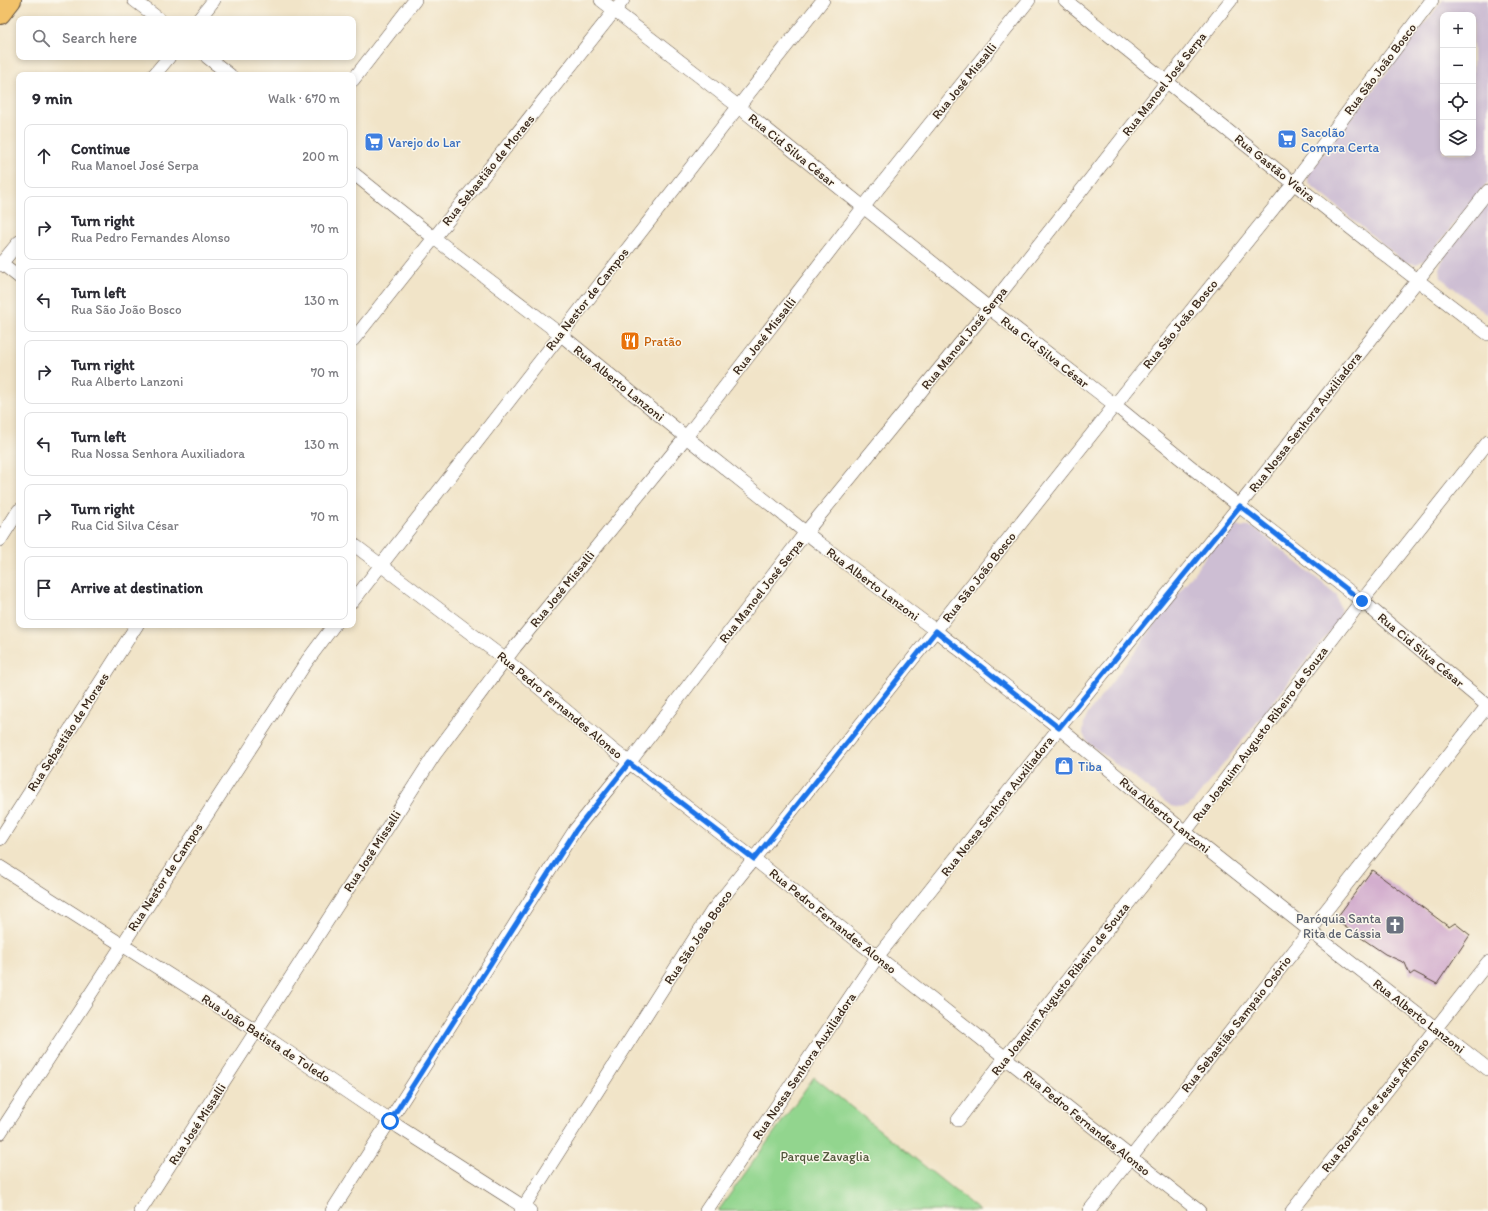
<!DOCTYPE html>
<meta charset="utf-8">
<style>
body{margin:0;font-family:Itim,sans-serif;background:#f2f2f3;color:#2b2b33}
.controls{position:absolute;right:12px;top:12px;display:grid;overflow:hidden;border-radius:8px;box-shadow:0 2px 6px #0003}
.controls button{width:36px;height:36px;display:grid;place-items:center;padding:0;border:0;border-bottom:1px solid #e1e1e2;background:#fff;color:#2b2b33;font:20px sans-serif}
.stop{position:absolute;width:12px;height:12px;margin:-9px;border:3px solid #1a73e8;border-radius:50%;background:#fff}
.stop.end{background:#1a73e8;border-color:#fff;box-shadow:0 1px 4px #0008}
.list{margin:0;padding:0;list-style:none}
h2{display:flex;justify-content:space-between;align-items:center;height:52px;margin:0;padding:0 16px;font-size:17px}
h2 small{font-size:13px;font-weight:400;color:#7c7c81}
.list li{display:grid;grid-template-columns:26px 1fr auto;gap:12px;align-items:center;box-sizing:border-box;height:64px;margin:0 8px 8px;padding:0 8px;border:1px solid #e1e1e2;border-radius:8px}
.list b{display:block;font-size:15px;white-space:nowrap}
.list p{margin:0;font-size:13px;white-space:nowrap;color:#7c7c81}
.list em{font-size:13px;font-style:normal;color:#7c7c81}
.icon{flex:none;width:22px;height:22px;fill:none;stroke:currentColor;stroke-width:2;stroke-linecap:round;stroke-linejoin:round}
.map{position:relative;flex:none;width:1488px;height:1211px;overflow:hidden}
.search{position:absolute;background:#fff;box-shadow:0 2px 6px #0003;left:16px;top:16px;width:340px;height:44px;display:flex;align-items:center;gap:10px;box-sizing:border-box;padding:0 14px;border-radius:8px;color:#7c7c81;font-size:15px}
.panel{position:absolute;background:#fff;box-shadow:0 2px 6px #0003;left:16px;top:72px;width:340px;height:556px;border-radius:8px}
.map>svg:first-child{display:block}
</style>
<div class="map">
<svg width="1488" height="1211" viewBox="0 0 1488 1211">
<rect width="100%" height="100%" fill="#fbf7ec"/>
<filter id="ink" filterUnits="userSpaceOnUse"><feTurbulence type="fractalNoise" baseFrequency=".025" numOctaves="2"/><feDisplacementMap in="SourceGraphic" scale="8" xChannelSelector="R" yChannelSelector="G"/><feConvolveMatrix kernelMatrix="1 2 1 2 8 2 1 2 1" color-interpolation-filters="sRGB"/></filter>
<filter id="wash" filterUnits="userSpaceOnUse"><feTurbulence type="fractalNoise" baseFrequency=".012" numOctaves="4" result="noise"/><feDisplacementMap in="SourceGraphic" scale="16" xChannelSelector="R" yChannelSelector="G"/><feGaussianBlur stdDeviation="0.9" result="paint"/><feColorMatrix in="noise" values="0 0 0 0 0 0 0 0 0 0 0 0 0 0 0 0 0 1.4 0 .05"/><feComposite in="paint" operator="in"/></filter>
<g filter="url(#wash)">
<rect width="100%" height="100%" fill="#f1e4c8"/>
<path fill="#cdbed3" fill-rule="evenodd" d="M1443,0h45v182l-63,78 -9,4 -7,-1 -7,-3 -91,-75 -3,-4v-7zM1443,15h30v138h-30z
M1488,203v112l-47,-37 -1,-11 4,-12z
M1233,526l16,1 7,2 81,66 4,17 -2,8 -146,182 -5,4 -7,2 -10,-2 -83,-63 -5,-9 1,-11 4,-9 137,-183z"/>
<path fill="#92d58e" stroke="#668056" d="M814,1077l166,134h-262z"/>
<g id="blocks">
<path fill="#d3aece" d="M1372,870l77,57 6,-4 15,12 -33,49 -23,-12 -4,3 -5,-12 -20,-9 -50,-34z"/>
</g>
</g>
<g filter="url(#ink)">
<use href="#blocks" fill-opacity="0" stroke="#564638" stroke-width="1"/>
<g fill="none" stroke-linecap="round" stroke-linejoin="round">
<g stroke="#564638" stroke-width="14">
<path id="minor" d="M134,0l25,19
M601,0l138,107 250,201 126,97 124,101 123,95 126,105
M1065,0c140,112 280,226 423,334
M199,19l15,-19
M207,57l23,18
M154,75l15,-18
M353,80l62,-80
M353,173l81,65 126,96 126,103 133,106 117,88 123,97 126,104 124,98 179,139
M0,262l19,15
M0,265l19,-23
M353,340l270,-340
M0,540l19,-30
M353,544l153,116 107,90 141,109 445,352
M353,601l396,-508 74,-93
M0,839l137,-214
M0,867l257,164 142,96 131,84
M958,1120l48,-63 179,-225 168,-220 135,-170
M0,1133l307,-472 27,-36
M140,1211l295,-457 80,-107 171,-210 183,-237 160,-200
M332,1211l243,-381 54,-67 177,-231 183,-224 242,-308
M521,1211l191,-300 403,-506 179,-222 138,-183
M706,1211l171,-254 182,-229 180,-222 249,-315
M1089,1211l399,-506
M1292,1211l196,-249"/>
</g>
<g stroke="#564638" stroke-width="22">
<path id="primary" d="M0,14l11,-14"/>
</g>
<use href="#minor" stroke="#fff" stroke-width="13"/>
<use href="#primary" stroke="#f2c26a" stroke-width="20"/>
</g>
</g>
<g fill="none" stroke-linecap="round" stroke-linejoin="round" filter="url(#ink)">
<path stroke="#1a73e8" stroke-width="5" d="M390,1121l186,-291 53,-67 125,96 182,-228 123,97 181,-222 122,95"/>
</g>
<defs>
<g id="supermarket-square" transform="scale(1)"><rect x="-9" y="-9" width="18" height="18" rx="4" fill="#3f7fe0" stroke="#fbf7ec"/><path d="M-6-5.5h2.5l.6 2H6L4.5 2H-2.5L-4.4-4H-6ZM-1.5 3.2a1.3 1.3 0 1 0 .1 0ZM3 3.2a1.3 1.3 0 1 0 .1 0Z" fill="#fff"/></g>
<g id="restaurant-square" transform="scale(1)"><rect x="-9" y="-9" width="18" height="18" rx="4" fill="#e8710a" stroke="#fbf7ec"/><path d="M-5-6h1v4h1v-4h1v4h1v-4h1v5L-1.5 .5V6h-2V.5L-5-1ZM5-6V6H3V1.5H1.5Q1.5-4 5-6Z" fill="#fff"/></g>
<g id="shop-square" transform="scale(1)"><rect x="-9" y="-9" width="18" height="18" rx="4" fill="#3f7fe0" stroke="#fbf7ec"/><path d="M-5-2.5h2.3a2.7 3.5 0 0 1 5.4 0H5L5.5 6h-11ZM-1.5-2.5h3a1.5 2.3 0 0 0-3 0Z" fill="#fff"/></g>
<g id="church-square" transform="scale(1)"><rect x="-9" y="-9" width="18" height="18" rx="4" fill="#6b7280" stroke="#fbf7ec"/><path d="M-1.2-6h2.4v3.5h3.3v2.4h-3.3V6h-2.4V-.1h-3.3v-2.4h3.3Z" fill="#fff"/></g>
</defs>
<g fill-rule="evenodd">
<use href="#supermarket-square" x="1287" y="139"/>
<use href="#supermarket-square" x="374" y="142"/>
<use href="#restaurant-square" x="630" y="341"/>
<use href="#shop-square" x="1064" y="766"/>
<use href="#church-square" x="1395" y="925"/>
</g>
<g text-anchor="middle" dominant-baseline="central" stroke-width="3" stroke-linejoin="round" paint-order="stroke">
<g font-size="13" fill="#3b2a1e" stroke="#fbf7ec">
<text transform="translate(1380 69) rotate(-53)">Rua São João Bosco</text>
<text transform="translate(964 81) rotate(-51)">Rua José Missalli</text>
<text transform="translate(1164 84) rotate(-52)">Rua Manoel José Serpa</text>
<text transform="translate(792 150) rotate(39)">Rua Cid Silva César</text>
<text transform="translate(1275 168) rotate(39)">Rua Gastão Vieira</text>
<text transform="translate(488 170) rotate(-51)">Rua Sebastião de Moraes</text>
<text transform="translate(587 299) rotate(-52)">Rua Nestor de Campos</text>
<text transform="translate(1180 324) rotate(-51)">Rua São João Bosco</text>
<text transform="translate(764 336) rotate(-52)">Rua José Missalli</text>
<text transform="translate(964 338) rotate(-51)">Rua Manoel José Serpa</text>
<text transform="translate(1045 352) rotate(38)">Rua Cid Silva César</text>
<text transform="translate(619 383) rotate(39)">Rua Alberto Lanzoni</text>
<text transform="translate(1305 422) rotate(-52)">Rua Nossa Senhora Auxiliadora</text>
<text transform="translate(979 577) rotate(-52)">Rua São João Bosco</text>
<text transform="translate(873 584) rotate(37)">Rua Alberto Lanzoni</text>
<text transform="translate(562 589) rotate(-51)">Rua José Missalli</text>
<text transform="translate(761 591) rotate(-52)">Rua Manoel José Serpa</text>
<text transform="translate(1421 650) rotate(40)">Rua Cid Silva César</text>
<text transform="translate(560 705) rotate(40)">Rua Pedro Fernandes Alonso</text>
<text transform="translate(68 732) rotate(-57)">Rua Sebastião de Moraes</text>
<text transform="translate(1260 734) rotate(-53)">Rua Joaquim Augusto Ribeiro de Souza</text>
<text transform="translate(997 806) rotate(-52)">Rua Nossa Senhora Auxiliadora</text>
<text transform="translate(1165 815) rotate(39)">Rua Alberto Lanzoni</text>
<text transform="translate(372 851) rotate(-57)">Rua José Missalli</text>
<text transform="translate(165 877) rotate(-57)">Rua Nestor de Campos</text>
<text transform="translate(833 921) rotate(39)">Rua Pedro Fernandes Alonso</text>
<text transform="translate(698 937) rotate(-56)">Rua São João Bosco</text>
<text transform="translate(1060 989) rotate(-52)">Rua Joaquim Augusto Ribeiro de Souza</text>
<text transform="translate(1419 1016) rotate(38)">Rua Alberto Lanzoni</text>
<text transform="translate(1236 1024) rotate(-52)">Rua Sebastião Sampaio Osório</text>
<text transform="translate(266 1038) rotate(33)">Rua João Batista de Toledo</text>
<text transform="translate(804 1066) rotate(-56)">Rua Nossa Senhora Auxiliadora</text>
<text transform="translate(1375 1105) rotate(-52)">Rua Roberto de Jesus Affonso</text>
<text transform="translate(1087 1123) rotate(39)">Rua Pedro Fernandes Alonso</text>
<text transform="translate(197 1124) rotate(-57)">Rua José Missalli</text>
</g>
<g font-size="13" fill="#366cbe" stroke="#fbf7ec" text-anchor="start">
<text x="1301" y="132">Sacolão<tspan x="1301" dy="15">Compra Certa</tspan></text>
<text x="388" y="142">Varejo do Lar</text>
<text x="1078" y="766">Tiba</text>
</g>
<g font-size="13" fill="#c56008" stroke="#fbf7ec" text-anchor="start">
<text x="644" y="341">Pratão</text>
</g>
<g font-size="13" fill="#5b616d" stroke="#fbf7ec" text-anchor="end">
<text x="1381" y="918">Paróquia Santa<tspan x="1381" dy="15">Rita de Cássia</tspan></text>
</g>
<g font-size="13" fill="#51553a" stroke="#fbf7ec">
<text x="825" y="1156">Parque Zavaglia</text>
</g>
</g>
</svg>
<div class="controls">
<button>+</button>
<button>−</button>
<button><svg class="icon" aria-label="locate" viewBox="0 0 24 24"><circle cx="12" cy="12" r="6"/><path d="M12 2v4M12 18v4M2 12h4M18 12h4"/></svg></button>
<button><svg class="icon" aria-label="layers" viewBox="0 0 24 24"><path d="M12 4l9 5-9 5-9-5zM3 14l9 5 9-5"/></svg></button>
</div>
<div class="stop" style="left:390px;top:1121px"></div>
<div class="stop end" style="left:1362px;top:601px"></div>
<div class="search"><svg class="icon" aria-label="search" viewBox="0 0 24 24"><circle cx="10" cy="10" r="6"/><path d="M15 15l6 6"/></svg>Search here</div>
<section class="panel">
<h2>9 min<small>Walk · 670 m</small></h2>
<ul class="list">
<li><svg class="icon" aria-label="ahead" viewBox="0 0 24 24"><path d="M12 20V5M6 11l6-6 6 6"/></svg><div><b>Continue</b><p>Rua Manoel José Serpa</p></div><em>200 m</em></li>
<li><svg class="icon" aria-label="right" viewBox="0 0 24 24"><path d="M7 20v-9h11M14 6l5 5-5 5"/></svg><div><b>Turn right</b><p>Rua Pedro Fernandes Alonso</p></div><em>70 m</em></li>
<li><svg class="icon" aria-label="left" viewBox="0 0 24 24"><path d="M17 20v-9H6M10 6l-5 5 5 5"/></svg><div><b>Turn left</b><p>Rua São João Bosco</p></div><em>130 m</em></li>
<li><svg class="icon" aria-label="right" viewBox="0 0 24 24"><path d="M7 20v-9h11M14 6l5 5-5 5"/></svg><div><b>Turn right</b><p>Rua Alberto Lanzoni</p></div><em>70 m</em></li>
<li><svg class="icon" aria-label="left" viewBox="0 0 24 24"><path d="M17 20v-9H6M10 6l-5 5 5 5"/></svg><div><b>Turn left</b><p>Rua Nossa Senhora Auxiliadora</p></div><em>130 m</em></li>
<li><svg class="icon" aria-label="right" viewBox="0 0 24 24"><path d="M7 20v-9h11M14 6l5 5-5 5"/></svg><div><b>Turn right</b><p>Rua Cid Silva César</p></div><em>70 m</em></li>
<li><svg class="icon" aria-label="arrive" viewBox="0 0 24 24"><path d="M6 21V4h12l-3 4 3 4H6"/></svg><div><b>Arrive at destination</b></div></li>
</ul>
</section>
</div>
